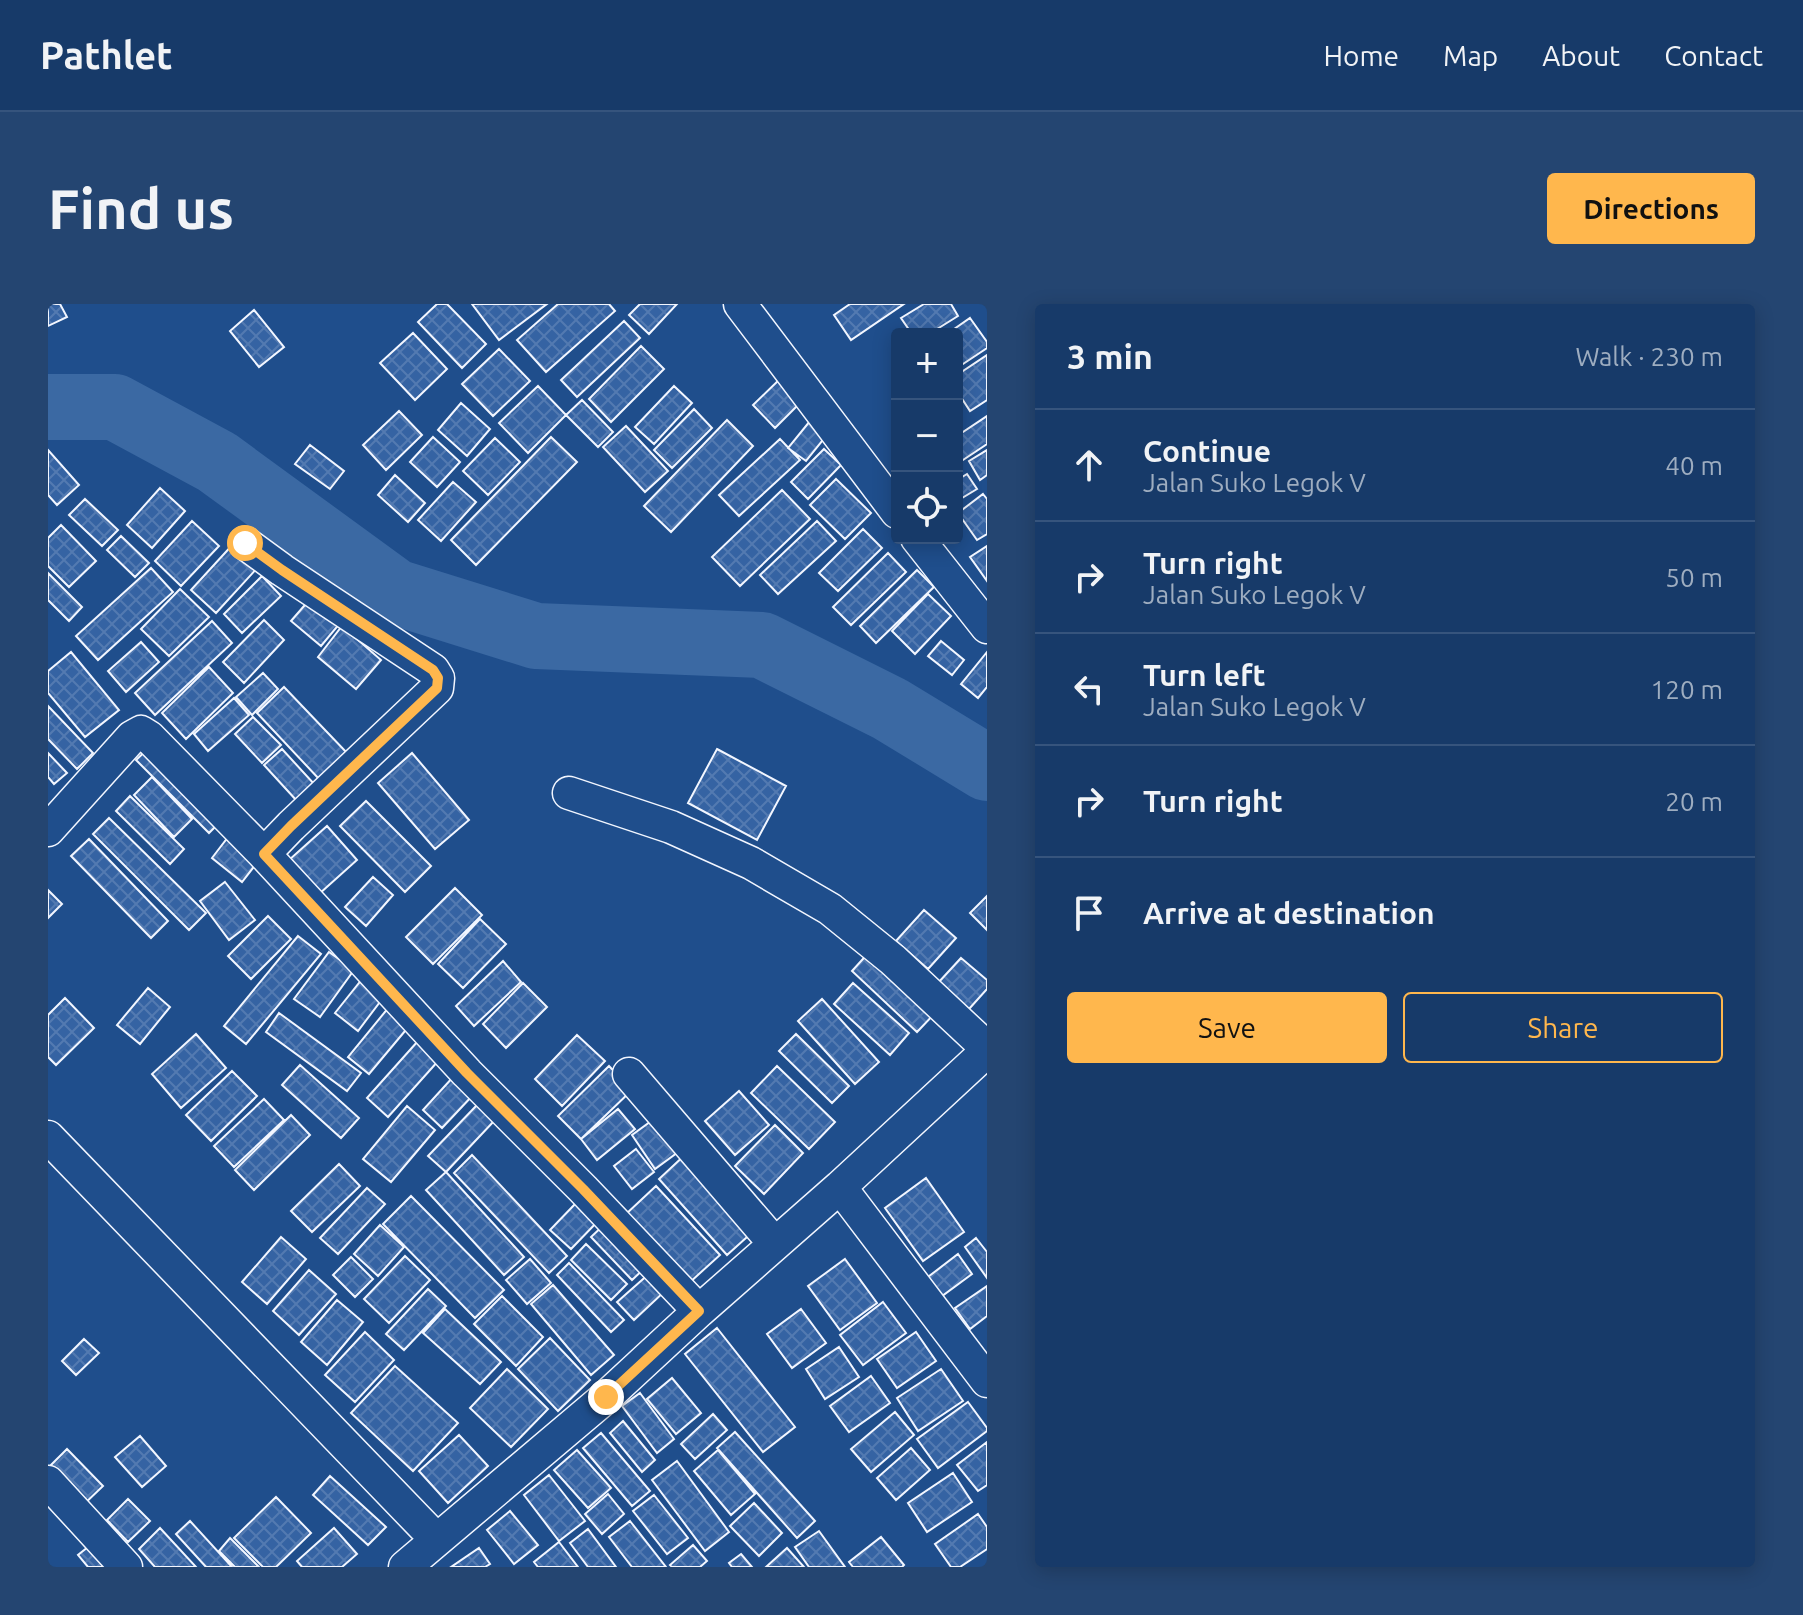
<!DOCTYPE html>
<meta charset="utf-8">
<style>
body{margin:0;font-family:Ubuntu,sans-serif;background:#244571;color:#f1f3f6}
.controls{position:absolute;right:24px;top:24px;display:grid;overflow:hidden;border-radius:8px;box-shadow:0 4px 20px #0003}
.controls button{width:72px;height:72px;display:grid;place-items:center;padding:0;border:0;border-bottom:2px solid #36547d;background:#173a69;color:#f1f3f6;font:40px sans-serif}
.stop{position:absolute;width:24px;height:24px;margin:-18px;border:6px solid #ffb74d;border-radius:50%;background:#fff}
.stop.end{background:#ffb74d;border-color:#fff;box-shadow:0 2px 8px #0008}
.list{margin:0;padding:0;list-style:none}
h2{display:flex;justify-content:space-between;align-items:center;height:104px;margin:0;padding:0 32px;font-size:34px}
h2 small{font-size:26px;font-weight:400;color:#9eadc0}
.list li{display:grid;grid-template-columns:52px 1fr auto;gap:24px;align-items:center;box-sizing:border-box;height:112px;padding:0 32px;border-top:2px solid #36547d}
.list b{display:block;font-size:30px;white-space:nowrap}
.list p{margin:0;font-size:26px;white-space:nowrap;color:#9eadc0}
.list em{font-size:26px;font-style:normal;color:#9eadc0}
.actions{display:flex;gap:16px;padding:24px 32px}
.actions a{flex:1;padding:18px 0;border:2px solid #ffb74d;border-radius:8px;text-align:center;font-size:28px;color:#ffb74d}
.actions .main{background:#ffb74d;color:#111}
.icon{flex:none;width:44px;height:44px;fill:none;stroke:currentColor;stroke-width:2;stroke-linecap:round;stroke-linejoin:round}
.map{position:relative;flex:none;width:939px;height:1263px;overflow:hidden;border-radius:8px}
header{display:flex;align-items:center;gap:48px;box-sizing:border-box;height:112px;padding:0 40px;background:#173a69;border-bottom:2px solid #36547d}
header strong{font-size:38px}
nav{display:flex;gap:44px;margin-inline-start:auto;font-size:28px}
.intro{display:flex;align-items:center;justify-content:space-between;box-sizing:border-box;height:192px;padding:0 48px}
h1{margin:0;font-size:56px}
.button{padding:20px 36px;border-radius:8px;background:#ffb74d;color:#111;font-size:28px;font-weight:700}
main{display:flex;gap:48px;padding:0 48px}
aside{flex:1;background:#173a69;border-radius:8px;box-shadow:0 4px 20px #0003}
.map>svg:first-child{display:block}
</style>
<header>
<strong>Pathlet</strong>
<nav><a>Home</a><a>Map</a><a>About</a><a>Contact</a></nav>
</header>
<div class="intro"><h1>Find us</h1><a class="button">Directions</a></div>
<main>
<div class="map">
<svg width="939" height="1263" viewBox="0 0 939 1263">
<defs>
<pattern id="building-cross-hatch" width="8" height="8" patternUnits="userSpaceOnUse" patternTransform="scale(2)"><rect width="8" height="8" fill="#3563a3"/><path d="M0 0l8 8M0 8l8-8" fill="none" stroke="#537ab1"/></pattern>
</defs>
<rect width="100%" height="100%" fill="#1f4e8c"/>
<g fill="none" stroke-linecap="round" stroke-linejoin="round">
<path stroke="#3b69a3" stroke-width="66" d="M0,103h67l102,55 178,130 141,44 226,9 128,64 97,59"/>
</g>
<path fill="url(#building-cross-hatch)" stroke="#f2f6ff" stroke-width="2" d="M0,0h12l7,13 -19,9z
M389,0h10l39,40 -24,24 -44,-46z
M424,0h75l-48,36z
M510,0h51l6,7 -69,61 -29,-32z
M592,0h37l-28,30 -20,-19z
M802,0h54l-53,36 -17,-25z
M876,0h27l7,12 -29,18h-17l-11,-16z
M206,6l30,37 -25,20 -29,-36z
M922,14l17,24v6l-30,20v-34h-10z
M576,17l16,17 -63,59 -16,-17z
M365,29l34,36 -32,31 -35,-37z
M593,42l23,23 -53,53 -22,-23z
M451,45l31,32 -37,35 -31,-32z
M939,51v45l-17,11 -13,-20v-16z
M734,73l22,22 -29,29 -22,-23z
M490,82l28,29 -38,38 -29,-30z
M626,82l18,17 -38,41 -19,-17z
M534,96l31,32 -15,15 -32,-32z
M413,99l29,26 -23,27 -29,-26z
M646,105l18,19 -40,40 -18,-18z
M351,107l23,24 -36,35 -23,-25z
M939,112v28l-30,20v-28z
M679,116l26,26 -82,86 -27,-26z
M762,117l17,14 -21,26 -18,-13z
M578,122l42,45 -23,21 -42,-45z
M385,133l27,25 -23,25 -27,-25z
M503,133l26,25 -101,103 -25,-25z
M447,134l25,24 -32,33 -25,-24z
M732,135l20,21 -61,56 -20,-21z
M262,141l34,26 -14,18 -35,-25z
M776,145l17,16 -33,34 -17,-17z
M0,146l31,35 -22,20 -9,-10z
M939,146v25l-7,5 -11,-19z
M919,170l10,15 -20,12v-21z
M347,171l30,28 -17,19 -30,-27z
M788,175l35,34 -26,26 -35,-34z
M405,178l23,20 -35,39 -23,-21z
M112,184l25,23 -33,37 -25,-23z
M734,186l28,29 -70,67 -28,-29z
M935,190l4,5v35l-10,6 -19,-27z
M37,195l33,31 -16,16 -33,-31z
M144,217l27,25 -38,40 -26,-25z
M769,217l19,20 -58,53 -18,-19z
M13,221l35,36 -27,26 -21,-21v-28z
M815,225l19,19 -44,43 -19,-18z
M73,232l28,27 -14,14 -28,-27z
M187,238l25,23 -44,48 -25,-23z
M939,242v35l-17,-24z
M840,249l18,19 -55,53 -18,-18z
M103,264l22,24 -75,68 -22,-24z
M869,266l17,17 -58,56 -16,-17z
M0,269l34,34 -13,14 -21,-21z
M214,272l19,20 -39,37 -18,-19z
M132,285l29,28 -40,39 -28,-27z
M880,290l23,22 -36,38 -23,-23z
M263,294l30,24 -20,24 -30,-25z
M216,316l20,20 -40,43 -21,-21z
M164,317l20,22 -77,72 -20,-22z
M294,322l39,34 -25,29 -38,-32z
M893,337l23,19 -12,15 -24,-19z
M93,338l18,20 -33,30 -18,-21z
M23,348l48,58 -34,27 -37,-44v-22z
M939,348v35l-9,11 -17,-14z
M161,363l24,26 -47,46 -24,-26z
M215,369l15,16 -26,26 -16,-18z
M236,383l64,67 -28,26 -63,-67z
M186,394l15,17 -41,36 -14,-17z
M0,402l45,47 -16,16 -29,-30z
M205,413l28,28 -19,18 -27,-29z
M103,442l73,72 -15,15 -73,-73z
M234,445l33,36 -18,16 -33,-36z
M669,445l69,37 -29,54 -69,-37z
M0,449l19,20 -13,11 -6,-7z
M364,449l57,67 -34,29 -57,-66z
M104,473l40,42 -18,18 -40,-42z
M82,492l54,53 -14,15 -54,-53z
M318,497l65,65 -26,26 -65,-66z
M61,514l97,95 -17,17 -96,-96z
M279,522l30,34 -38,34 -30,-34z
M184,528l31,23 -21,27 -30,-24z
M41,535l79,82 -17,17 -80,-82z
M325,573l20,18 -27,31 -21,-19z
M177,578l30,38 -26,20 -29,-39z
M407,584l27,27 -49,49 -27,-27z
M0,586l14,14 -14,14z
M939,592v34l-17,-17z
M876,606l32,28 -28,31 -32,-28z
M220,612l23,23 -40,40 -23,-23z
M432,615l26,25 -43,44 -25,-24z
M250,632l23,18 -75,90 -22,-18z
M824,645l65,62 -20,21 -65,-61z
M281,648l25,18 -34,47 -26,-18z
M913,654l26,22v9l-18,20 -31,-26z
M455,657l18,21 -47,44 -18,-20z
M319,669l22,17 -31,41 -23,-18z
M475,679l24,24 -41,41 -23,-24z
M805,679l56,50 -19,22 -56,-51z
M100,684l22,19 -30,37 -23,-19z
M17,694l29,30 -38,37 -8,-8v-42z
M774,695l57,63 -24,22 -57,-63z
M341,703l21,18 -41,49 -21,-17z
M231,709l82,60 -14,18 -81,-59z
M148,730l30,34 -45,40 -29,-34z
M748,730l53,52 -17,17 -53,-52z
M529,731l28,26 -43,45 -27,-27z
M370,737l21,19 -51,57 -21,-19z
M252,761l59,53 -18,20 -59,-53z
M561,762l23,24 -51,49 -23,-23z
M729,762l58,56 -26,27 -58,-56z
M184,767l25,25 -46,45 -25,-26z
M406,772l20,18 -32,34 -19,-18z
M691,787l30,34 -34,30 -30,-34z
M216,795l20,21 -50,47 -20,-21z
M430,800l17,16 -49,52 -18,-16z
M359,802l28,24 -44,52 -28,-23z
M570,805l17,20 -38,31 -16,-21z
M613,810l24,33 -30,22 -23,-34z
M243,811l19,20 -56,55 -19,-20z
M727,821l28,28 -39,41 -29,-28z
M588,845l18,23 -22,17 -18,-23z
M640,848l68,77 -29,26 -68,-76z
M424,851l95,101 -18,17 -95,-100z
M291,860l21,22 -48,46 -21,-21z
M398,868l78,85 -20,18 -78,-85z
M878,874l38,54 -41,29 -38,-53z
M608,882l64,69 -31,28 -63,-69z
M319,884l18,16 -47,50 -18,-16z
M363,892l93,94 -29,28 -92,-94z
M530,897l21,19 -28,29 -21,-19z
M559,918l41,43 -16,15 -41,-43z
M332,921l24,22 -26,29 -24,-22z
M233,933l25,22 -39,45 -25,-22z
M928,934l11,14v26l-22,-31z
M538,940l41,40 -16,16 -40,-40z
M910,950l14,20 -34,25 -14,-19z
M357,952l25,24 -41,43 -25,-24z
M303,953l22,22 -18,18 -22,-22z
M482,955l21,24 -24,21 -21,-24z
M797,955l32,44 -37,27 -32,-44z
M521,959l55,57 -13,12 -54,-57z
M261,966l27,24 -37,41 -26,-24z
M602,969l16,17 -32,30 -17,-18z
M505,981l61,70 -23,20 -60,-71z
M939,982v30l-17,13 -15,-21z
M380,985l18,17 -42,44 -18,-16z
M454,992l41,41 -27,29 -42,-42z
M289,996l26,22 -36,43 -26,-23z
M835,998l23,31 -43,32 -23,-30z
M397,1005l56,53 -21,22 -57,-51z
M753,1005l25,34 -34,25 -25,-34z
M669,1024l78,99 -32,25 -78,-98z
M317,1028l29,28 -39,42 -30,-27z
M868,1028l20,29 -39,27 -20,-29z
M502,1034l40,42 -32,31 -40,-42z
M36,1035l15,14 -23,22 -14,-14z
M791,1043l20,30 -34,22 -19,-30z
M347,1062l63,57 -45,48 -62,-58z
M459,1065l41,40 -37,38 -41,-39z
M893,1065l22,32 -45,30 -21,-33z
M823,1072l19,27 -41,29 -19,-26z
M624,1074l29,35 -25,21 -29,-35z
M592,1089l34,46 -17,14 -35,-47z
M920,1098l19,26v3l-49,37 -21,-29z
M847,1108l19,23 -43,37 -20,-23z
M665,1110l14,16 -32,29 -14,-15z
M575,1117l32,39 -13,12 -32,-39z
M687,1128l80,89 -18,17 -80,-90z
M553,1129l49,58 -18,15 -49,-58z
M411,1131l29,31 -40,37 -29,-32z
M92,1132l26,30 -24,21 -27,-30z
M939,1138v43l-9,6 -21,-26z
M863,1144l19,22 -34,30 -19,-22z
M19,1145l36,37 -23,22 -32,-40z
M529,1146l34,38 -23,20 -34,-38z
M670,1146l37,44 -24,21 -37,-44z
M629,1157l52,71 -24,19 -53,-71z
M905,1169l19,29 -45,30 -19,-29z
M501,1171l36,46 -26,20 -35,-46z
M282,1172l56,51 -18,18 -55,-50z
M560,1190l16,20 -22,20 -17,-20z
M606,1191l34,43 -21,16 -34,-43z
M228,1193l35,36 -35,34h-13l-29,-29z
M80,1195l22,22 -22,21 -21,-22z
M706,1199l28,30 -23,23 -29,-30z
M462,1207l28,34 -24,19 -27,-34z
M930,1210l9,13v22l-27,18h-9l-16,-23z
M142,1217l42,46h-26l-30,-33z
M582,1217l36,46h-34l-23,-30z
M112,1224l36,39h-41l-16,-18z
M286,1224l23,26 -15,13h-40l-5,-6z
M540,1225l28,38h-28l-18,-24z
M771,1227l26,36h-36l-14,-20z
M833,1233l23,28 -2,2h-49l-4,-5z
M182,1234l29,29h-24l-16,-16z
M50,1235l25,28h-35l-10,-12z
M511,1238l19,25h-40l-4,-5z
M645,1241l14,16 -7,6h-28l-2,-2z
M431,1244l11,16 -5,3h-34z
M739,1244l17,19h-38z
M693,1250l11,13h-20l-3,-4z"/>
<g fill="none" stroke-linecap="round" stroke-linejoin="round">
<g stroke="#f2f6ff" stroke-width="35">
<path id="minor" d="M692,0l157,208
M869,234l70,89
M197,239l37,27 151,100 5,8 -1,10 -146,138 -27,28 203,219 116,116 116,122
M521,489l102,34 80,36 79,46 63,51 94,88
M0,526l84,-93 9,-5 8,5 115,117
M581,770l146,170
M0,833l389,403
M792,883l147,194
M0,1178l78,85
M357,1263l201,-170 93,-86 141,-124 147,-136"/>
</g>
<use href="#minor" stroke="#1f4e8c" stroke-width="32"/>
</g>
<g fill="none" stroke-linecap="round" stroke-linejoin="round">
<path stroke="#ffb74d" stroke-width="10" d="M197,239l37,27 151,100 5,8 -1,10 -146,138 -27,28 203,219 116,116 116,122 -93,86"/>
</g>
</svg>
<div class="controls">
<button>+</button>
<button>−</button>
<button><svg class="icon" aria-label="locate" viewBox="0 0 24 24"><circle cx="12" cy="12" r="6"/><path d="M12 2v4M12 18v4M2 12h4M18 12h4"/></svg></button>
</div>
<div class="stop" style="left:197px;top:239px"></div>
<div class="stop end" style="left:558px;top:1093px"></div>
</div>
<aside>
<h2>3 min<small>Walk · 230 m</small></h2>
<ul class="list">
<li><svg class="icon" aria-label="ahead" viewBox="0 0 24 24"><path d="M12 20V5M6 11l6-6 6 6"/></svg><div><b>Continue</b><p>Jalan Suko Legok V</p></div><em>40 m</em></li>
<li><svg class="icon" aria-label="right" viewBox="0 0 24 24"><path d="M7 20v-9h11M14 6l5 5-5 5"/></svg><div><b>Turn right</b><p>Jalan Suko Legok V</p></div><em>50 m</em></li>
<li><svg class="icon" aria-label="left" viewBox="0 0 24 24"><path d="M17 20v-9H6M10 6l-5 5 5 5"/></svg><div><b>Turn left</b><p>Jalan Suko Legok V</p></div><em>120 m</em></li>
<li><svg class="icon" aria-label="right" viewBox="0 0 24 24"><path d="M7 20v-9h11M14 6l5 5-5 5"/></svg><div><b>Turn right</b></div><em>20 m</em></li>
<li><svg class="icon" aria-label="arrive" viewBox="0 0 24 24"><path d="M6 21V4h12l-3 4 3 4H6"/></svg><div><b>Arrive at destination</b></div></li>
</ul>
<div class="actions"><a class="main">Save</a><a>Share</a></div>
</aside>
</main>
